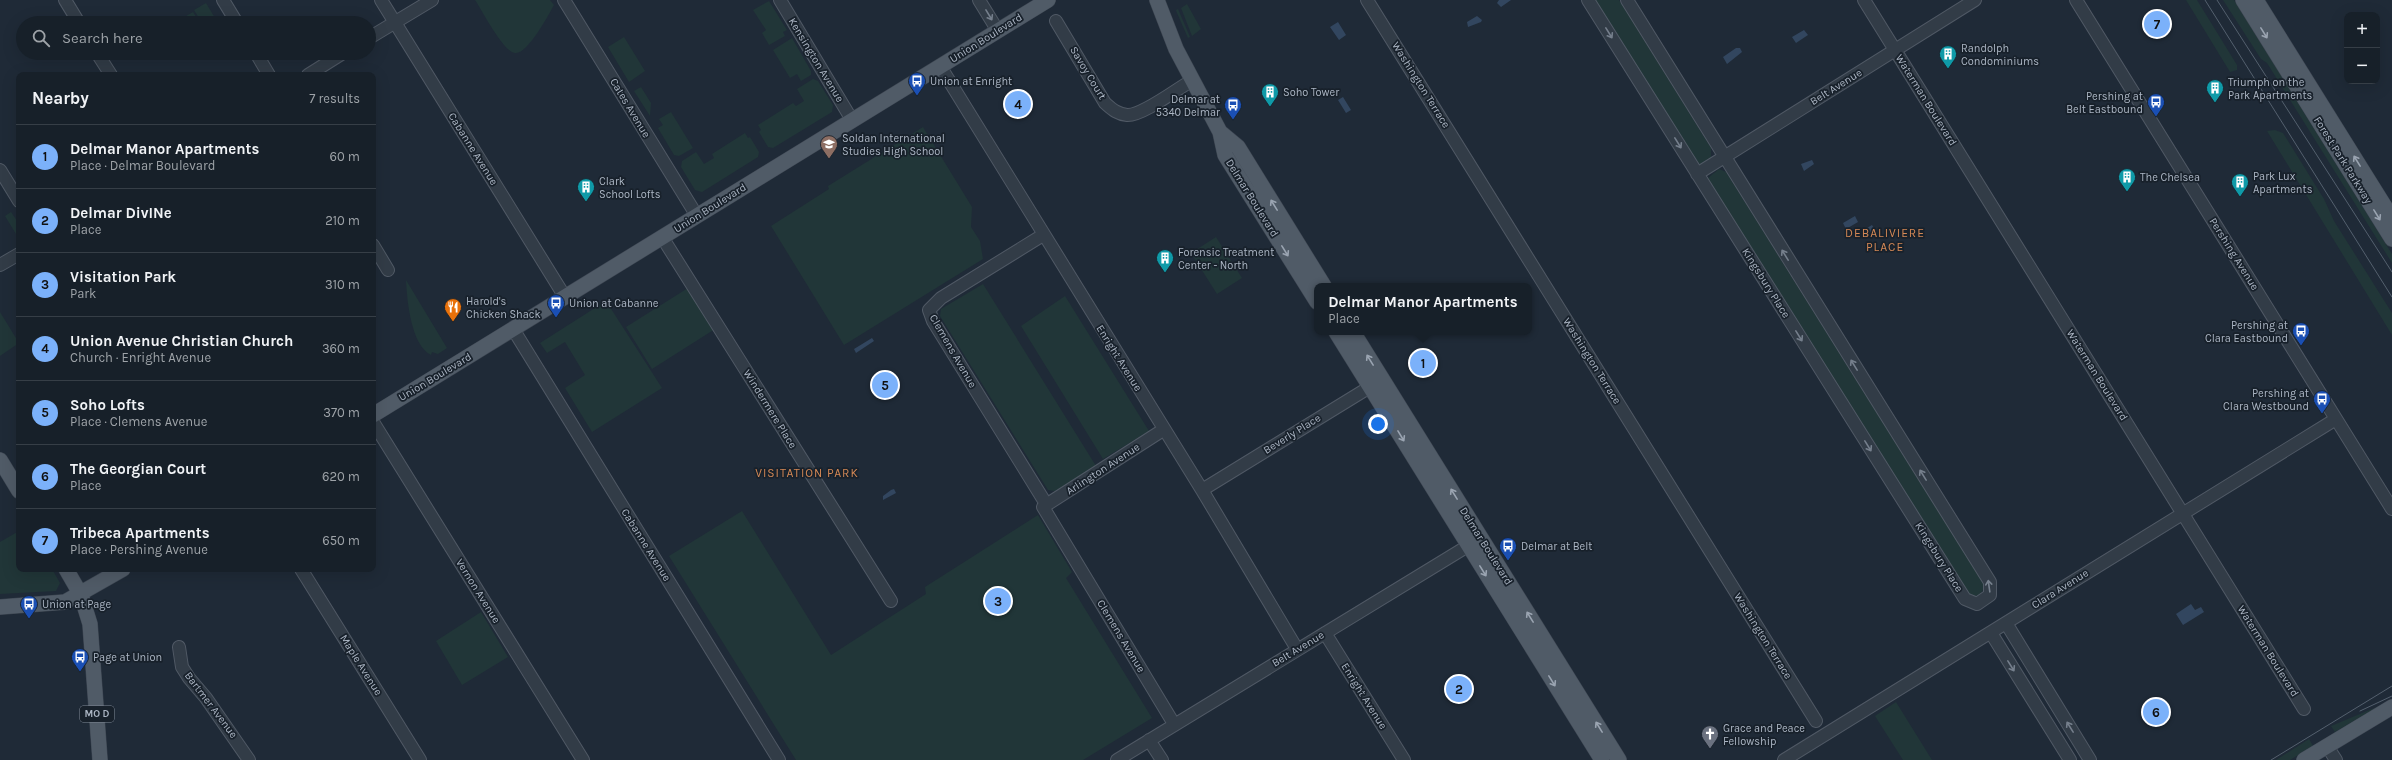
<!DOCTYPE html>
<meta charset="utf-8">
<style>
body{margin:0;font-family:Karla,sans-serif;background:#242d35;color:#f1f3f6}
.controls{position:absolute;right:12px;top:12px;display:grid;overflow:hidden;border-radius:8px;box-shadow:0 4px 16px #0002}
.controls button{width:36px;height:36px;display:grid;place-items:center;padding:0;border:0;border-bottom:1px solid #363e46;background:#172029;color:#f1f3f6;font:20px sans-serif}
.you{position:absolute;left:1378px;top:424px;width:14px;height:14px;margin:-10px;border:3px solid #fff;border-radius:50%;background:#1a73e8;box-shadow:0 0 0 6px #1a73e833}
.badge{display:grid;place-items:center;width:26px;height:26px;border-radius:50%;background:#7bb1fa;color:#111;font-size:13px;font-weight:700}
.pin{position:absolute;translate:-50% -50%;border:2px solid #fff;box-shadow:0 1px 4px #0006}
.popup{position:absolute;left:1314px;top:283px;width:218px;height:52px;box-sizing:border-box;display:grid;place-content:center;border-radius:8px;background:#172029;filter:drop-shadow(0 1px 3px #0005);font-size:13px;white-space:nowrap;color:#9ea3a8}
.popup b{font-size:15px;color:#f1f3f6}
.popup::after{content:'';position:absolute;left:50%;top:100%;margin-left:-8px;border:8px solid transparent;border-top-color:#172029}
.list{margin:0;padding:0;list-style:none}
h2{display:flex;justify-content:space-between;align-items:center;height:52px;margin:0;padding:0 16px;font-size:17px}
h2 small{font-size:13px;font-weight:400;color:#9ea3a8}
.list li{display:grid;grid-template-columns:26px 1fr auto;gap:12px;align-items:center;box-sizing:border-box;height:64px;padding:0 16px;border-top:1px solid #363e46}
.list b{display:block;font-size:15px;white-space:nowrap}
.list p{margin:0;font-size:13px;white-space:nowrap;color:#9ea3a8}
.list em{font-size:13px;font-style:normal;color:#9ea3a8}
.icon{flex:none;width:22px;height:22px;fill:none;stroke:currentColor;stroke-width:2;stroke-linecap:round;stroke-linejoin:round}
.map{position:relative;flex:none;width:2392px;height:760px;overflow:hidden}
.search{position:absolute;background:#172029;box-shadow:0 4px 16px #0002;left:16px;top:16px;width:360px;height:44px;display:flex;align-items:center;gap:10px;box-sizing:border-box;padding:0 14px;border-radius:22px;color:#9ea3a8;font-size:15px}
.panel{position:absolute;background:#172029;box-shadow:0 4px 16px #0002;left:16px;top:72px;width:360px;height:500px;border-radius:8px}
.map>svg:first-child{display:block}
</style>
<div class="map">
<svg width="2392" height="760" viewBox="0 0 2392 760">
<rect width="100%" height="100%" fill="#1f2a37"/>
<path fill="#213638" d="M475,0h75l4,5c-6,11 -26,48 -38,48 -12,1 -34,-43 -41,-53z
M1595,0h24l92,148v9l-11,7 -5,-2z
M2186,0h11l40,65v5l-7,2z
M2223,0h11l158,254v9l-125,-200 -6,-4z
M769,1l18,29 -4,2 2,4 -16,9 -7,-12 4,-3 -13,-20z
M206,3l9,15 -8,5h-5l-8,-13z
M1187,4l14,25 -9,7 -11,-28z
M1178,9l12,28 -2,1 -11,-25 -1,-3z
M193,12l7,11h-17l-2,-4z
M624,37l21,34 -16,11 -21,-35z
M792,38l19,33v4l-10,6 -4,-7 -7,4 -17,-28z
M813,79l5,2 15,24 -1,7 -59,36 -5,-1 -9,-15 2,-2 -3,-5 35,-22 3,3 8,-5 -7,-12z
M641,87l10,16 -1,13 -16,-25z
M671,112l22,36 -14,8 -5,-1 -16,-27 5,-3 -4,-6z
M923,127l49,80 -1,20 9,14 3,18 -139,86 -73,-119 58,-37 -1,-3z
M2275,130l8,3 41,66 10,22 58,92v22l-125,-204z
M745,133l3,5 2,-1 9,15 -1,5 -56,35 -7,-2 -14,-23 1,-6 14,-9 8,12 10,-6 -2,-4z
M1719,169l7,3 257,411v7l-4,5 -7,2 -4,-2 -259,-412 -1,-5z
M11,212l8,12v15l-14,-23z
M1216,237l26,41 -25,16 -26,-41z
M406,280l41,68 -9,6 -6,-2 -1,3c-20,-10 -24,-54 -25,-75z
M983,284l113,182 -41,25 -7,-1 -108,-174 1,-7z
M688,288l27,41 -63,40 -26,-42z
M1065,296l84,135 -46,28 -82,-133z
M606,301l56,87 -70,44 -27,-44 20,-13 -20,-33 -18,11 -7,-10z
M0,312l19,31 -19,13z
M742,511l89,144 95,-61 -1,-7 113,-72 34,57 -6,6 86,140 -69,42h-287l-127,-204z
M19,531v38h33l8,14 -4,8 -56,3v-52z
M481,612l27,45 -46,28 -26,-44z
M1896,702l36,58h-29l-28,-44z
M2379,706l-44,26 -4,-6z
M2309,739l4,7 -23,14h-14z"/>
<path fill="#32465f" d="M1499,0h12l-10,7 -4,-4z
M1477,16l5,4 -1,2 -13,5 -1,-5z
M1338,22l8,13 -7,5 -9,-13z
M1804,30l4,5 -12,8 -4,-6z
M1736,48h4l2,4 -15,12 -4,-7z
M1343,97l8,13 -5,3 -8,-13z
M1812,160l2,4 -10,7 -3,-7z
M1855,216l3,6 -12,7 -3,-6z
M1872,225l3,5 -10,6 -3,-5z
M872,338l2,3 -18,12 -2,-4z
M891,490l3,-1 2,4 -13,7v-4z
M2191,604l4,6 6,-3 3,5 -21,13 -7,-11z"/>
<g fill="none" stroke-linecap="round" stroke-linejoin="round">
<g stroke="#505965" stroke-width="14">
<path id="minor" d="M65,0l14,23
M223,0l14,23
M381,0l184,297
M564,0l133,216
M780,0l72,120
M979,0l19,31
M1367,0l449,721
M1588,0l377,599 12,5 13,-9v-13l-363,-582
M1864,0l440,709
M2076,0l316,509
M1056,21l49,82c7,6 12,11 22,12 15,1 50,-26 64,-34
M369,38l63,-38
M97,53l14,22
M256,53l13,22
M940,66l262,424 95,159
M308,75l35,-22
M0,170l19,31
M1697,174l278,-174
M662,237l229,364
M373,245l15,25
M0,265l19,-11
M513,329l266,431
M373,422l210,338
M1163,430l-120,77 131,217
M1202,490l176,-108
M1043,499l-110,-178 -4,-11 12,-12 102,-63
M301,569l119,191
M2006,623l84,137
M1325,633l79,127
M1991,633l79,127
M179,647l3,20 7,11 17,20 43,62
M1149,740l13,20
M2327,746l9,14
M1117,760l359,-219
M1784,760l552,-341"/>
</g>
<g stroke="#3c4551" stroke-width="16">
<path id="major" d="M1157,0l19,49 44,83 5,23 92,147
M2243,0l149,239
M2256,0l136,218
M1220,132l18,15 86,139
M1336,332l266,428
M1353,332l266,428
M373,415l675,-415
M0,460l19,31
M66,569l15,26 9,29 10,136
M0,607l65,-5 58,-33
M2304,760l88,-53"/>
</g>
<use href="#minor" stroke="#323c47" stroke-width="12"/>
<use href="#major" stroke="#505b67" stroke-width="15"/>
<path stroke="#54606e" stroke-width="1" d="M2205,0l187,297
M2217,0l175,272
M2360,711l32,-15
M2271,760l121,-74"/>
</g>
<defs><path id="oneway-shaft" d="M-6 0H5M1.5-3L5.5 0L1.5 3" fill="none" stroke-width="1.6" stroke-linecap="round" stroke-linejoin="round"/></defs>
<g stroke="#757f8c">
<use href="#oneway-shaft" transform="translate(989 15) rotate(59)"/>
<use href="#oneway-shaft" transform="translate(1609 33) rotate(58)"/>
<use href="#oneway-shaft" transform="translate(1678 143) rotate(58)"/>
<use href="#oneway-shaft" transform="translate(1785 255) rotate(-122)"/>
<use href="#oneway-shaft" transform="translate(1799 336) rotate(58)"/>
<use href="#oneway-shaft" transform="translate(1854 365) rotate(-122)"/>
<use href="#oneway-shaft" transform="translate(1868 446) rotate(58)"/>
<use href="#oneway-shaft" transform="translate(1923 475) rotate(-122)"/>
<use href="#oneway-shaft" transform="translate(1989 586) rotate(-98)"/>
<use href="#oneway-shaft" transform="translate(2011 666) rotate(58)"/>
<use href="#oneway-shaft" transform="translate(2070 727) rotate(-122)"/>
</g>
<g stroke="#9aa4b1">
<use href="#oneway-shaft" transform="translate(2264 33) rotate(58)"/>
<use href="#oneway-shaft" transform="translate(2357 161) rotate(-122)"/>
<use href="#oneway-shaft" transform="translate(1274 205) rotate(-122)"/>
<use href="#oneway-shaft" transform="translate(2377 215) rotate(58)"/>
<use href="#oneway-shaft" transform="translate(1285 251) rotate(58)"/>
<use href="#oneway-shaft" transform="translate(1370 360) rotate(-122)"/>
<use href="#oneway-shaft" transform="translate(1401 436) rotate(59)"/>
<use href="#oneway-shaft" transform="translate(1454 494) rotate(-122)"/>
<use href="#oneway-shaft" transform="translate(1483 571) rotate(58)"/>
<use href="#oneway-shaft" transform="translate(1530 617) rotate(-122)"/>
<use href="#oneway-shaft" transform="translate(1552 681) rotate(58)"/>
<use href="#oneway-shaft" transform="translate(1599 727) rotate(-122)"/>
</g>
<defs>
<g id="building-pin" transform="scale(0.9)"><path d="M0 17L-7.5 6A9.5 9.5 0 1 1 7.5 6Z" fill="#0f9aa8" stroke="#18212b"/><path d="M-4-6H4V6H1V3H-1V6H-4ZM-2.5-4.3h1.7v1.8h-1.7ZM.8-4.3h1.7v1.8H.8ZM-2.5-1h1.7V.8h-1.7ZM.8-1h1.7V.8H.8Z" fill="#fff"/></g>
<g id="bus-pin" transform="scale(0.9)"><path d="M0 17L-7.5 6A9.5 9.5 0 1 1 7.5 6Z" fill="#1a4fb4" stroke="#18212b"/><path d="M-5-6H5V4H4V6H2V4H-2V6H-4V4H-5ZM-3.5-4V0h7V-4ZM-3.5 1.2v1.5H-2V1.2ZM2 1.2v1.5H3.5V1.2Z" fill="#fff"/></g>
<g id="school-pin" transform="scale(0.9)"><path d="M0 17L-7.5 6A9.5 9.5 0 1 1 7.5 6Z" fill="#8d6e63" stroke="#18212b"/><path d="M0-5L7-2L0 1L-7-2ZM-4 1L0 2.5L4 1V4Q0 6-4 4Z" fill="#fff"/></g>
<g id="restaurant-pin" transform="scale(0.9)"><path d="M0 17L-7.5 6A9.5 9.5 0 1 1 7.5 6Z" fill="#e8710a" stroke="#18212b"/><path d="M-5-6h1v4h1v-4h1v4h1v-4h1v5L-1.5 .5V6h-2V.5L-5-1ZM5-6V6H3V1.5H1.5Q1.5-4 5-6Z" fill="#fff"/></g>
<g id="church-pin" transform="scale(0.9)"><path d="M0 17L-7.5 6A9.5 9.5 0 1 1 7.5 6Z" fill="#6b7280" stroke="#18212b"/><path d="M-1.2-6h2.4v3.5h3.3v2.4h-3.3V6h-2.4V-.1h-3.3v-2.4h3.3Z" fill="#fff"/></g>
</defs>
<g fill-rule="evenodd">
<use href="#building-pin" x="1948" y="54"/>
<use href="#bus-pin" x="917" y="81"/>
<use href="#building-pin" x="2215" y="88"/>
<use href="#building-pin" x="1270" y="92"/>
<use href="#bus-pin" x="2156" y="102"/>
<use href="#bus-pin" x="1233" y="105"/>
<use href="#school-pin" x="829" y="144"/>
<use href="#building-pin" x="2127" y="177"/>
<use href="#building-pin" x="2240" y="182"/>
<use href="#building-pin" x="586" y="187"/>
<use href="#building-pin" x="1165" y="258"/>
<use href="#bus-pin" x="556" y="303"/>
<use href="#restaurant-pin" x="453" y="307"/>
<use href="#bus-pin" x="2301" y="331"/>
<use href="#bus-pin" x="2322" y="399"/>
<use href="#bus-pin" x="1508" y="546"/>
<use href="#bus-pin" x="29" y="604"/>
<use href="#bus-pin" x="80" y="657"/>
<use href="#church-pin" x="1710" y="734"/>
</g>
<g text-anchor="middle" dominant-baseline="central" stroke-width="3.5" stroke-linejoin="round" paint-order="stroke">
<rect fill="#18212b" stroke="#808996" stroke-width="1" x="80" y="706" width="34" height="16" rx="3"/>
<g font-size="10" font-weight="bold" fill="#acb6c4">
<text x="97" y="714">MO D</text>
</g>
<g font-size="11" fill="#acb6c4" stroke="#18212b">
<text transform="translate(986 38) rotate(-32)">Union Boulevard</text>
<text transform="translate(816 60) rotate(59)">Kensington Avenue</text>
<text transform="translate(1088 73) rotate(59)">Savoy Court</text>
<text transform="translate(1421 85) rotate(58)">Washington Terrace</text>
<text transform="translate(1836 87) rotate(-32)">Belt Avenue</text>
<text transform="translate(1926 100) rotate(58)">Waterman Boulevard</text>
<text transform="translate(630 108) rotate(59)">Cates Avenue</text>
<text transform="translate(473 149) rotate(58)">Cabanne Avenue</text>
<text transform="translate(2343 160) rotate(58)">Forest Park Parkway</text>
<text transform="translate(1252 198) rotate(58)">Delmar Boulevard</text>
<text transform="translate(710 208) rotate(-32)">Union Boulevard</text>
<text transform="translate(2234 254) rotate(58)">Pershing Avenue</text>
<text transform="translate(1766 283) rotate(58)">Kingsbury Place</text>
<text transform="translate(953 351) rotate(60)">Clemens Avenue</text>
<text transform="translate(1119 358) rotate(58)">Enright Avenue</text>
<text transform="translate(1592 361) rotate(58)">Washington Terrace</text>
<text transform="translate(2097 375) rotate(58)">Waterman Boulevard</text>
<text transform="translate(435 377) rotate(-31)">Union Boulevard</text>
<text transform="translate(770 409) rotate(58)">Windermere Place</text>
<text transform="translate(1292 434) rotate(-32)">Beverly Place</text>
<text transform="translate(1103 469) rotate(-33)">Arlington Avenue</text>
<text transform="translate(646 545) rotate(58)">Cabanne Avenue</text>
<text transform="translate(1486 546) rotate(58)">Delmar Boulevard</text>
<text transform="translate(1939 557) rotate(58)">Kingsbury Place</text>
<text transform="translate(2060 589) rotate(-32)">Clara Avenue</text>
<text transform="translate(478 591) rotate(58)">Vernon Avenue</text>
<text transform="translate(1121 636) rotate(59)">Clemens Avenue</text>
<text transform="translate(1763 636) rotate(58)">Washington Terrace</text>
<text transform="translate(1298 649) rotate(-31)">Belt Avenue</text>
<text transform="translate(2268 651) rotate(58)">Waterman Boulevard</text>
<text transform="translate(361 665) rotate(58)">Maple Avenue</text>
<text transform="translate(1364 696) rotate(58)">Enright Avenue</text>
<text transform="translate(211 705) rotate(53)">Bartmer Avenue</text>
</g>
<g font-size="11" fill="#acb6c4" stroke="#18212b" text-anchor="start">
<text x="1961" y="48">Randolph<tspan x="1961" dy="13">Condominiums</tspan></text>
<text x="930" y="81">Union at Enright</text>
<text x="2228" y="82">Triumph on the<tspan x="2228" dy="13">Park Apartments</tspan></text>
<text x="1283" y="92">Soho Tower</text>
<text x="2143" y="96" text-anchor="end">Pershing at<tspan x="2143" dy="13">Belt Eastbound</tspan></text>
<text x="1220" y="99" text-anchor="end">Delmar at<tspan x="1220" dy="13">5340 Delmar</tspan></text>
<text x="842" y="138">Soldan International<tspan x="842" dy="13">Studies High School</tspan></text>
<text x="2253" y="176">Park Lux<tspan x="2253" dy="13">Apartments</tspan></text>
<text x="2140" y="177">The Chelsea</text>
<text x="599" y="181">Clark<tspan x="599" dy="13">School Lofts</tspan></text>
<text x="1178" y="252">Forensic Treatment<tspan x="1178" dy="13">Center - North</tspan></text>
<text x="466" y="301">Harold's<tspan x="466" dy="13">Chicken Shack</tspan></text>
<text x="569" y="303">Union at Cabanne</text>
<text x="2288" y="325" text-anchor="end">Pershing at<tspan x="2288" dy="13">Clara Eastbound</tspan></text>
<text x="2309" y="393" text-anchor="end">Pershing at<tspan x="2309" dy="13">Clara Westbound</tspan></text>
<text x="1521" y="546">Delmar at Belt</text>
<text x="42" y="604">Union at Page</text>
<text x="93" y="657">Page at Union</text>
<text x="1723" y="728">Grace and Peace<tspan x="1723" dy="13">Fellowship</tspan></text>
</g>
<g font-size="12" letter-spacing="1" fill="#d58956" stroke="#18212b">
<text x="1885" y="233">DEBALIVIERE<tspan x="1885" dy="14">PLACE</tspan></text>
<text x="807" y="473">VISITATION PARK</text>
</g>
</g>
</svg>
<div class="controls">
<button>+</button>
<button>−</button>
</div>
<div class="you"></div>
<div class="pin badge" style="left:1423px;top:363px">1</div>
<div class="popup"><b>Delmar Manor Apartments</b>Place</div>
<div class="pin badge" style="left:1459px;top:689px">2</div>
<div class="pin badge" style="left:998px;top:601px">3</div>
<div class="pin badge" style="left:1018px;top:104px">4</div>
<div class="pin badge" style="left:885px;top:385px">5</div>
<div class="pin badge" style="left:2156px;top:712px">6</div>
<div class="pin badge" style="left:2157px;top:24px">7</div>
<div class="search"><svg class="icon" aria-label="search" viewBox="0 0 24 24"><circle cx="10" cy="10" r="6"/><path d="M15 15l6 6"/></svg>Search here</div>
<section class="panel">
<h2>Nearby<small>7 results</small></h2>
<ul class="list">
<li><span class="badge">1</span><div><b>Delmar Manor Apartments</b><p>Place · Delmar Boulevard</p></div><em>60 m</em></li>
<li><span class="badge">2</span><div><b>Delmar DivINe</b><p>Place</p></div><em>210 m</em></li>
<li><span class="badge">3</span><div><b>Visitation Park</b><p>Park</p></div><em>310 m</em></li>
<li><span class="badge">4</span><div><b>Union Avenue Christian Church</b><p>Church · Enright Avenue</p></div><em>360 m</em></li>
<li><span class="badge">5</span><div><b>Soho Lofts</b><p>Place · Clemens Avenue</p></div><em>370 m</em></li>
<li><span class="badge">6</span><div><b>The Georgian Court</b><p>Place</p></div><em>620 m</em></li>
<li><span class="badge">7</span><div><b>Tribeca Apartments</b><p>Place · Pershing Avenue</p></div><em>650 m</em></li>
</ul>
</section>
</div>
